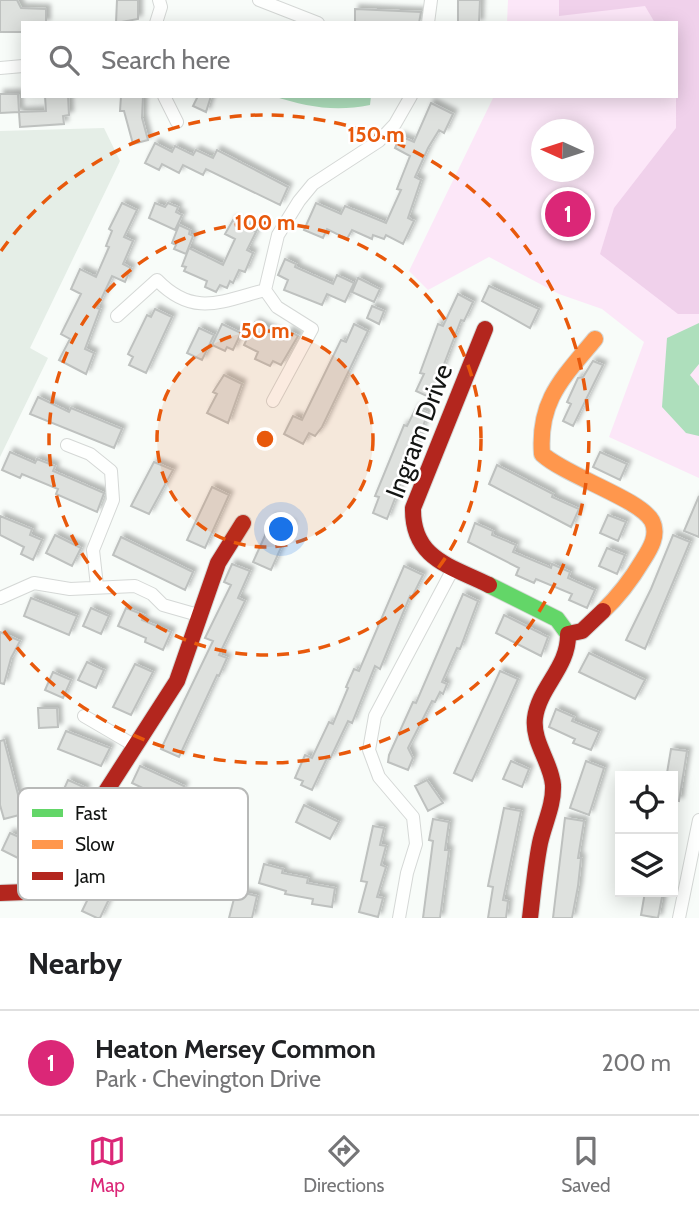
<!DOCTYPE html>
<meta charset="utf-8">
<style>
body{margin:0;font-family:Cabin,sans-serif;background:#f2f2f2;color:#202124}
.controls{position:absolute;right:21px;bottom:21px;display:grid;overflow:hidden;border-radius:0px;box-shadow:0 4px 18px #0003}
.controls button{width:63px;height:63px;display:grid;place-items:center;padding:0;border:0;border-bottom:2px solid #e0e0e0;background:#fff;color:#202124;font:35px sans-serif}
.compass{position:absolute;left:531px;top:119px;width:63px;height:63px;border-radius:50%;background:#fff;box-shadow:0 4px 18px #0003;rotate:273deg}
.you{position:absolute;left:282px;top:530px;width:24px;height:24px;margin:-18px;border:5px solid #fff;border-radius:50%;background:#1a73e8;box-shadow:0 0 0 10px #1a73e833}
.badge{display:grid;place-items:center;width:46px;height:46px;border-radius:50%;background:#db2777;color:#fff;font-size:23px;font-weight:700}
.pin{position:absolute;translate:-50% -50%;border:4px solid #fff;box-shadow:0 2px 7px #0006}
.list{margin:0;padding:0;list-style:none}
h2{display:flex;justify-content:space-between;align-items:center;height:91px;margin:0;padding:0 28px;font-size:30px}
h2 small{font-size:23px;font-weight:400;color:#757577}
.list li{display:grid;grid-template-columns:46px 1fr auto;gap:21px;align-items:center;box-sizing:border-box;height:105px;padding:0 28px;border-top:2px solid #e0e0e0}
.list b{display:block;font-size:26px;white-space:nowrap}
.list p{margin:0;font-size:23px;white-space:nowrap;color:#757577}
.list em{font-size:23px;font-style:normal;color:#757577}
.icon{flex:none;width:38px;height:38px;fill:none;stroke:currentColor;stroke-width:2;stroke-linecap:round;stroke-linejoin:round}
.map{position:relative;flex:none;width:699px;height:918px;overflow:hidden}
.search{position:absolute;background:#fff;box-shadow:0 4px 18px #0003;left:21px;right:21px;top:21px;height:77px;display:flex;align-items:center;gap:18px;box-sizing:border-box;padding:0 24px;border-radius:0px;color:#757577;font-size:26px}
.sheet{height:196px;background:#fff}
nav{display:flex;justify-content:space-around;align-items:center;box-sizing:border-box;height:98px;border-top:2px solid #e0e0e0;background:#fff;font-size:19px;color:#757577}
nav a{display:grid;justify-items:center;gap:4px}
nav .on{color:#db2777}
.map>svg:first-child{display:block}
</style>
<div class="map">
<svg width="699" height="918" viewBox="0 0 699 918">
<defs>
<filter id="shadow"><feDropShadow dx="4" dy="-4" stdDeviation="2" flood-color="#0004"/></filter>
</defs>
<rect width="100%" height="100%" fill="#f8fcf9"/>
<path fill="#e5eee7" d="M104,128l16,33 -90,187 18,10 -48,99v-326z"/>
<path fill="#fce7f8" fill-rule="evenodd" d="M508,0h191v478l-90,-41 35,-95 -42,-33 -43,-15 -70,-37 -61,33 -19,-19 85,-175h182v-73h-169zM542,130h42v42h-42z"/>
<path fill="#f0d1eb" d="M559,0h140v314h-21l-78,-60 14,-46 62,-80v-105h-21l-10,-17 -86,10z"/>
<path fill="#aedfbc" d="M273,96h98l-1,9c-35,7 -63,2 -97,-9z
M699,323v41l-9,11 9,11v50l-13,-3 -24,-26 5,-69z"/>
<path fill="#dee1de" stroke="#bec1bf" stroke-width="2" filter="url(#shadow)" d="M0,0h17l4,8 25,1v14h-23v9h-23z
M117,0h21v19l-22,4z
M458,0h22l-1,23h-21z
M355,9l66,3 -2,11 -64,-1z
M0,94h18l1,18 -19,1z
M45,96h23l1,19 -6,1 1,8 -44,3 -1,-15 27,-1z
M121,96h22l-1,22 6,22 -15,4 -9,-33h-4z
M198,96h13l-5,16 -13,-6z
M431,103l22,11 -9,19 -5,-3 -11,18 -13,29 6,3 -13,38 6,3 -11,23 -17,-9 -2,4 -11,-4 -1,4 -20,-9 -5,9 -20,-10 -4,9 -19,-8 12,-27 25,11 4,-8 41,17 15,-33 -4,-1 13,-33 -15,-8 5,-12 14,6z
M155,143l17,9 3,-6 18,9 3,-5 17,8 4,-8 71,37 -8,18 -74,-36 -3,6 -20,-10 -4,8 -17,-9 -3,6 -14,-7z
M122,203l15,7 -13,27 9,4 -10,23 8,4 -6,14 -13,-6 -15,32 3,1 -15,40 9,4 -8,21 -27,-14 11,-21 -9,-5 20,-40 -10,-5 9,-20 16,8 13,-30 -3,-1 6,-15 -3,-2z
M155,203l10,4 3,-4 10,4 -2,5 6,3 -7,15 -26,-12z
M233,220l23,12 -9,18 6,3 -8,19 -6,-2 -6,13 -3,-2 -3,7 -7,-3 -4,7 -11,-5 2,-6 -23,-10 2,-4 -4,-1 7,-18 34,17 12,-26 -10,-5z
M179,225l11,5 -1,4 4,2 -7,18 -12,-5 2,-4 -4,-2z
M285,259l11,5 -1,3 38,17 4,-9 17,8 -9,19 -18,-8 -5,11 -38,-15 4,-10 -10,-5z
M358,278l22,11 -6,13 -22,-10z
M489,286l50,23 -9,19 -48,-27z
M458,294l15,8 -9,19 -3,-1 -30,78 -15,-7 8,-17 -4,-1 18,-49 5,2z
M372,306l12,5 -5,13 -12,-6z
M155,309l17,8 -26,56 -17,-8 4,-8 -5,-3 19,-39 4,2z
M255,322l31,15 3,-6 9,5 -17,29 -8,-4 -3,5 -15,-7 3,-7 -14,-7z
M222,324l19,9 -8,17 -6,-3 -2,4 -13,-6z
M354,324l14,7 -46,96 -7,9 -6,-3 -6,11 -19,-10 9,-18 9,4 39,-80 5,2z
M199,328l15,7 -12,25 -15,-7z
M593,361l10,4 -30,61 -10,-5 8,-17 -4,-2 11,-24 5,-1z
M224,375l18,9 -14,39 -21,-10 10,-19 -4,-2z
M38,397l31,15 2,-4 51,21 -8,19 -84,-34z
M416,408l12,5 -41,106 -14,-6 6,-16 -4,-1 29,-71 3,1z
M10,452l25,11 2,-4 18,7 -2,5 51,22 -7,19 -41,-18 2,-5 -36,-15 -2,4 -18,-8z
M600,452l27,12 -7,16 -27,-13z
M154,462l19,8 -24,44 -18,-8z
M497,465l56,29 -1,3 27,12 -8,18 -82,-43z
M212,487l17,8 -24,53 -18,-8z
M699,496v41l-15,-6z
M608,515l18,7 -8,19 -18,-8z
M0,516l32,13 -2,6 12,5 -9,20 -12,-6 3,-7 -24,-12z
M273,518l18,7 -20,45 -18,-8z
M475,523l18,8 -1,4 24,10 -3,7 38,16 1,-4 18,8 -2,6 27,12 -8,18 -18,-8 3,-6 -36,-15 -2,4 -18,-8 3,-7 -51,-26z
M55,535l26,13 -9,18 -26,-13z
M673,535l17,7 -45,107 -19,-9 25,-51z
M121,537l72,35 -8,18 -72,-35z
M607,548l18,7 -8,19 -18,-8z
M232,564l18,7 -12,27 7,3 -26,54 8,3 -8,18 -2,-1 -38,82 -18,-8 52,-108 -8,-3 26,-53 -7,-3z
M404,566l19,9 -11,22 -2,-1 -30,73 -5,-3 -23,57 -4,-2 -18,38 -3,-1 -15,32 -11,-5 2,-4 -8,-3 10,-23 7,3 17,-36 4,2 15,-36 -2,-1 8,-18 5,2z
M463,594l15,7 -18,48 -3,-1 -15,34 5,2 -4,10 -3,-2 -5,10 -3,-1 -24,47 5,10 -5,12 -20,-8 1,-7 24,-53 3,1z
M31,598l46,18 -8,19 -45,-19z
M91,608l18,8 -8,18 -18,-8z
M126,608l18,7 -2,5 29,12 -8,18 -18,-8 1,-4 -28,-12z
M504,615l44,22 -7,19 -45,-23z
M0,632l20,9 -9,17 -7,26 -4,-1z
M589,653l56,27 -10,19 -56,-27z
M87,662l17,8 -8,18 -18,-8z
M135,664l18,8 -22,43 -18,-8z
M500,671l18,8 -46,102 -18,-8z
M53,672l18,8 -8,18 -18,-8z
M38,708h19l1,19 -19,1z
M556,709l18,8 -2,4 27,11 -8,18 -18,-7 2,-4 -26,-12z
M66,731l44,17 -9,18 -43,-17z
M4,740l19,74 -19,5 -4,-14v-64z
M671,749l16,2 -8,50 -6,-1v-26l-6,-1z
M511,761l18,8 -7,18 -19,-8z
M586,761l18,7 -15,47 -19,-7z
M140,766l44,20 -8,18 -44,-21z
M68,780l18,8 -13,28 6,3 -9,18 -17,-9 13,-28 -6,-2z
M427,780l16,23 -15,8 -13,-25z
M304,805l35,17 -9,17 -34,-17z
M504,808l17,3 -18,89 5,1 -2,17h-18l5,-31 -5,-1z
M565,818l19,3 -6,37h3l-3,28 -6,32h-19z
M433,819l16,3 -4,28h4l-9,68h-17l10,-77 -4,-1z
M373,826l11,2 -4,17 6,1 -5,19 5,2 -9,30 6,1 -5,19 -19,-5 8,-30 -6,-1z
M10,833l18,8 -2,5 28,14 -8,18 -18,-9 2,-5 -28,-14z
M264,864l19,5 -1,4 26,5 -1,5 28,5 -3,19 -20,-3 1,-5 -28,-5 1,-3 -27,-8z
M103,868l17,8 -20,42h-3l-15,-7z
M236,891l21,5 -5,22h-23z
M645,892h18l-5,26 -17,-3z"/>
<g fill="none" stroke-linecap="round" stroke-linejoin="round">
<g stroke="#d5d8d6" stroke-width="14">
<path id="street" d="M259,0l59,23
M156,23l5,-16 -2,-7
M428,23l3,-23
M0,68l23,-2
M164,96l13,26
M117,316l40,-36c36,37 63,22 108,10
M273,401l39,-72 -35,-22 -12,-17 13,-55 21,-34 14,-17 66,-43 16,-17 16,-28
M67,445l23,9 21,17 2,29 -20,50 4,36
M0,598l34,-15 36,6 65,-3 17,8 11,11 35,10
M84,716l53,31
M399,918l8,-45 9,-29 -3,-27 -34,-40 -10,-27 6,-34 79,-149
M679,918l20,-98"/>
</g>
<g stroke="#d5d8d6" stroke-width="18">
<path id="fast" d="M489,585l68,34 11,15"/>
</g>
<g stroke="#d5d8d6" stroke-width="18">
<path id="slow" d="M595,339c-32,39 -57,61 -53,115 24,22 98,45 110,67 7,14 -2,28 -9,39 -12,20 -23,35 -40,51"/>
</g>
<g stroke="#d5d8d6" stroke-width="18">
<path id="jam" d="M485,329l-72,179c-1,51 38,58 76,77
M0,893l53,-2 23,-16 14,-21 15,-61 72,-112 41,-118 25,-40
M530,918c3,-25 5,-50 10,-75 4,-19 14,-38 13,-58 -2,-23 -21,-43 -18,-67 4,-31 34,-51 33,-84l14,-3 21,-20"/>
</g>
<use href="#street" stroke="#fefffe" stroke-width="12"/>
<use href="#fast" stroke="#63d668" stroke-width="16"/>
<use href="#slow" stroke="#ff974d" stroke-width="16"/>
<use href="#jam" stroke="#b3261e" stroke-width="16"/>
</g>
<circle cx="265" cy="439" r="108" fill="#e8590c" fill-opacity=".12"/>
<g fill="none" stroke="#e8590c" stroke-width="3.5" stroke-dasharray="12 9">
<circle cx="265" cy="439" r="108"/>
<circle cx="265" cy="439" r="216"/>
<path d="M1 251A324 324 0 1 1 1 627"/>
</g>
<g text-anchor="middle" dominant-baseline="central" stroke-width="5" stroke-linejoin="round" paint-order="stroke">
<g font-size="26" fill="#131513" stroke="#fff">
<text transform="translate(419 431) rotate(-69)">Ingram Drive</text>
</g>
</g>
<rect x="18" y="788" width="230" height="112" rx="10" fill="#fff" stroke="#b8b9b8" stroke-width="2"/>
<rect x="32" y="809" width="31" height="8" fill="#63d668"/>
<rect x="32" y="840" width="31" height="9" fill="#ff974d"/>
<rect x="32" y="872" width="31" height="8" fill="#b3261e"/>
<g font-size="19" fill="#131513">
<text x="75" y="820">Fast</text>
<text x="75" y="851">Slow</text>
<text x="75" y="883">Jam</text>
</g>
<circle cx="265" cy="439" r="10" fill="#e8590c" stroke="#fff" stroke-width="3.5"/>
<g font-size="21" text-anchor="middle" font-weight="bold" fill="#e8590c" stroke="#fff" stroke-width="5" stroke-linejoin="round" paint-order="stroke">
<text x="376" y="142">150 m</text>
<text x="265" y="230">100 m</text>
<text x="265" y="338">50 m</text>
</g>
</svg>
<div class="controls">
<button><svg class="icon" aria-label="locate" viewBox="0 0 24 24"><circle cx="12" cy="12" r="6"/><path d="M12 2v4M12 18v4M2 12h4M18 12h4"/></svg></button>
<button><svg class="icon" aria-label="layers" viewBox="0 0 24 24"><path d="M12 4l9 5-9 5-9-5zM3 14l9 5 9-5"/></svg></button>
</div>
<svg class="compass" viewBox="-18 -18 36 36"><path d="M0-13l5 13h-10z" fill="#e53935"/><path d="M0 13l5-13h-10z" fill="#757577"/></svg>
<div class="you"></div>
<div class="pin badge" style="left:568px;top:214px">1</div>
<div class="search"><svg class="icon" aria-label="search" viewBox="0 0 24 24"><circle cx="10" cy="10" r="6"/><path d="M15 15l6 6"/></svg>Search here</div>
</div>
<section class="sheet">
<h2>Nearby<small></small></h2>
<ul class="list">
<li><span class="badge">1</span><div><b>Heaton Mersey Common</b><p>Park · Chevington Drive</p></div><em>200 m</em></li>
</ul>
</section>
<nav>
<a class="on"><svg class="icon" aria-label="map" viewBox="0 0 24 24"><path d="M3 6l6-2 6 2 6-2v14l-6 2-6-2-6 2zM9 4v14M15 6v14"/></svg>Map</a>
<a><svg class="icon" aria-label="directions" viewBox="0 0 24 24"><path d="M12 3l9 9-9 9-9-9zM9 14v-3h6M13 9l2 2-2 2"/></svg>Directions</a>
<a><svg class="icon" aria-label="saved" viewBox="0 0 24 24"><path d="M7 4h10v16l-5-4-5 4z"/></svg>Saved</a>
</nav>
